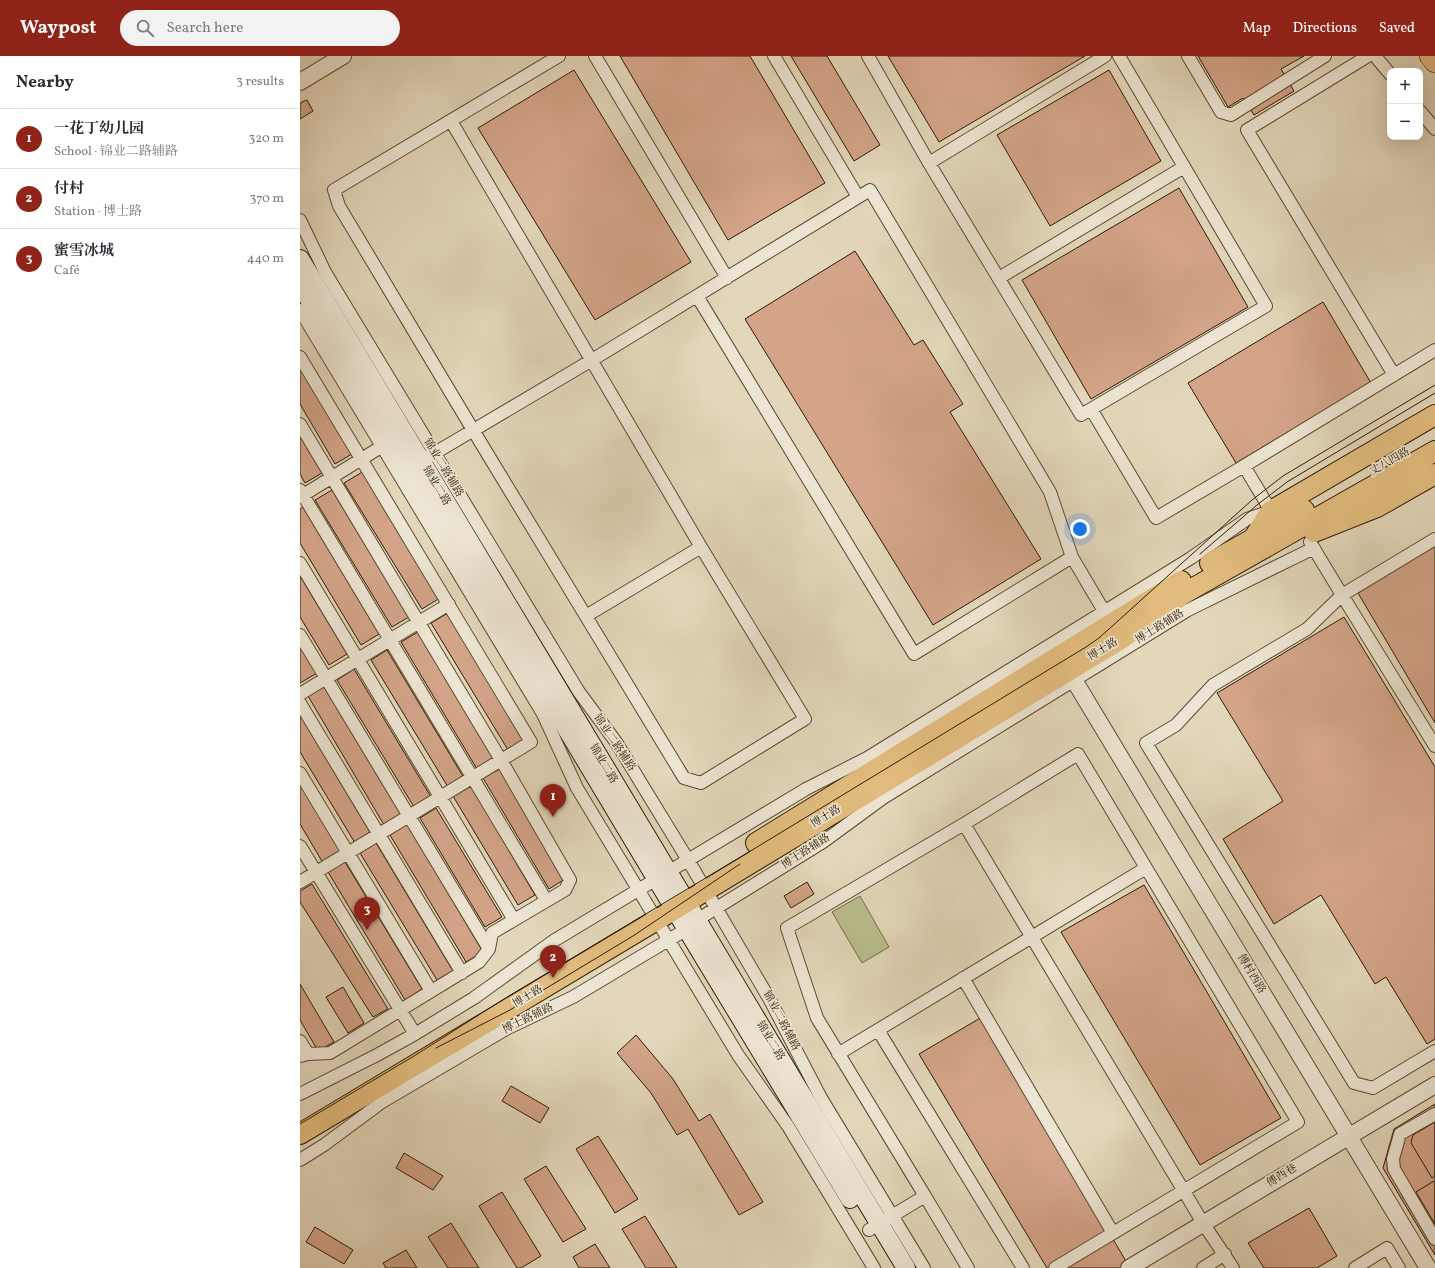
<!DOCTYPE html>
<meta charset="utf-8">
<style>
body{margin:0;font-family:Vollkorn,"Noto Serif SC",serif;background:#f2f2f3;color:#2b2b33}
.controls{position:absolute;right:12px;top:12px;display:grid;overflow:hidden;border-radius:8px;box-shadow:0 4px 16px #0002}
.controls button{width:36px;height:36px;display:grid;place-items:center;padding:0;border:0;border-bottom:1px solid #e1e1e2;background:#fff;color:#2b2b33;font:20px sans-serif}
.you{position:absolute;left:780px;top:473px;width:14px;height:14px;margin:-10px;border:3px solid #fff;border-radius:50%;background:#1a73e8;box-shadow:0 0 0 6px #1a73e833}
.badge{display:grid;place-items:center;width:26px;height:26px;border-radius:50%;background:#8f2418;color:#fff;font-size:13px;font-weight:700}
.pin{position:absolute;translate:-50% -33px;filter:drop-shadow(0 1px 2px #0008)}
.pin::after{content:'';position:absolute;top:21px;width:14px;height:12px;background:inherit;clip-path:polygon(0 0,100% 0,50% 100%)}
.list{margin:0;padding:0;list-style:none}
h2{display:flex;justify-content:space-between;align-items:center;height:52px;margin:0;padding:0 16px;font-size:17px}
h2 small{font-size:13px;font-weight:400;color:#7c7c81}
.list li{display:grid;grid-template-columns:26px 1fr auto;gap:12px;align-items:center;box-sizing:border-box;height:60px;padding:0 16px;border-top:1px solid #e1e1e2}
.list b{display:block;font-size:15px;white-space:nowrap}
.list p{margin:0;font-size:13px;white-space:nowrap;color:#7c7c81}
.list em{font-size:13px;font-style:normal;color:#7c7c81}
.icon{flex:none;width:22px;height:22px;fill:none;stroke:currentColor;stroke-width:2;stroke-linecap:round;stroke-linejoin:round}
.map{position:relative;flex:none;width:1135px;height:1212px;overflow:hidden}
header{display:flex;align-items:center;gap:24px;box-sizing:border-box;height:56px;padding:0 20px;background:#8f2418;color:#fff}
header strong{font-size:19px}
nav{display:flex;gap:22px;margin-inline-start:auto;font-size:14px}
.search{width:280px;height:36px;background:#f2f2f3;display:flex;align-items:center;gap:10px;box-sizing:border-box;padding:0 14px;border-radius:22px;color:#7c7c81;font-size:15px}
main{display:flex}
aside{flex:1;background:#fff}
.map>svg:first-child{display:block}
</style>
<header>
<strong>Waypost</strong>
<div class="search"><svg class="icon" aria-label="search" viewBox="0 0 24 24"><circle cx="10" cy="10" r="6"/><path d="M15 15l6 6"/></svg>Search here</div>
<nav><a>Map</a><a>Directions</a><a>Saved</a></nav>
</header>
<main>
<aside>
<h2>Nearby<small>3 results</small></h2>
<ul class="list">
<li><span class="badge">1</span><div><b>一花丁幼儿园</b><p>School · 锦业二路辅路</p></div><em>320 m</em></li>
<li><span class="badge">2</span><div><b>付村</b><p>Station · 博士路</p></div><em>370 m</em></li>
<li><span class="badge">3</span><div><b>蜜雪冰城</b><p>Café</p></div><em>440 m</em></li>
</ul>
</aside>
<div class="map">
<svg width="1135" height="1212" viewBox="0 0 1135 1212">
<rect width="100%" height="100%" fill="#e3d7bb"/>
<filter id="stains"><feTurbulence type="fractalNoise" baseFrequency=".005" numOctaves="4"/><feColorMatrix values="0 0 0 0 .2 0 0 0 0 .09 0 0 0 0 .02 0 0 0 .5 -.17"/></filter>
<radialGradient id="worn" r=".72"><stop offset=".6" stop-color="#630" stop-opacity="0"/><stop offset="1" stop-color="#630" stop-opacity=".3"/></radialGradient>
<path fill="#b9bd8c" stroke="#746c47" d="M560,840l29,51 -27,16 -30,-51z"/>
<path fill="#d3a488" stroke="#301c02" d="M320,0h130l75,127 -97,57z
M491,0h36l53,89 -26,16z
M588,0h197l-146,86z
M898,0h106l-23,13 13,22 -40,24 -11,-17 -15,9z
M274,14l117,192 -96,58 -117,-192z
M809,14l52,91 -111,65 -53,-91z
M7,44l6,11 -13,8v-16z
M879,132l69,119 -157,92 -69,-119z
M555,195l59,94 9,-5 40,64 -13,8 91,147 -108,66 -188,-306z
M1023,246l48,81 -135,80 -48,-80z
M0,311l52,87 -17,10 -35,-60z
M0,380l22,37 -17,10 -5,-9z
M64,415l76,127 -18,11 -78,-126z
M32,434l77,127 -17,10 -77,-127z
M3,451l76,127 -18,11 -61,-102v-34z
M1135,490v177l-77,-130z
M0,520l47,78 -18,11 -29,-48z
M148,557l76,128 -16,9 -77,-127z
M1044,561l91,150v272l-8,5 -41,-67 -11,7 -54,-89 -47,29 -51,-85 60,-38 -66,-108z
M118,576l76,127 -17,10 -76,-127z
M0,589l17,28 -17,10z
M87,594l77,128 -16,9 -77,-127z
M54,613l77,128 -17,10 -77,-127z
M24,631l77,128 -17,10 -76,-129z
M0,659l71,119 -16,9 -55,-91z
M200,713l65,110 -16,10 -66,-111z
M0,727l42,70 -19,10 -23,-39z
M171,730l64,109 -17,10 -65,-109z
M136,752l66,109 -17,10 -65,-109z
M107,768l76,128 -17,10 -76,-127z
M76,787l77,128 -16,9 -77,-127z
M45,806l77,127 -17,11 -77,-128z
M507,826l7,12 -23,14 -7,-12z
M12,828l76,125 -15,8 -73,-115v-11z
M844,829l137,233 -81,47 -139,-233z
M0,928l34,58 -16,9 -18,-31z
M43,931l21,36 -16,10 -22,-36z
M682,961l148,251h-83l-128,-214z
M336,979l37,44 26,42 11,-7 53,88 -24,13 -51,-86 -11,6 -26,-42 -34,-40z
M211,1030l38,22 -9,15 -38,-22z
M1135,1048v151l-52,-87 11,-39z
M1135,1066v54l-3,2 -21,-35 2,-8z
M298,1080l40,63 -23,14 -39,-64z
M104,1097l39,23 -10,14 -37,-22z
M246,1110l40,63 -23,13 -39,-63z
M1134,1125l1,1v42l-19,-32z
M202,1136l39,64 -20,12h-4l-38,-62z
M1009,1152l28,48 -20,12h-53l-16,-25z
M345,1160l32,52h-31l-24,-39z
M151,1167l28,45h-31l-20,-31z
M15,1171l38,23 -9,14 -38,-22z
M295,1188l15,24h-31l-6,-11z
M106,1194l11,18h-31l-3,-5z"/>
<g fill="none" stroke-linecap="round" stroke-linejoin="round">
<g stroke="#5d4b30" stroke-width="14">
<path id="minor" d="M295,0l132,222
M474,0l84,141
M568,0l61,107 152,252 185,-109 -147,-250
M888,0l33,56 10,3 94,-59
M1068,0l-121,74 147,245
M1075,0l15,18
M1120,55l15,18
M151,65l250,426 104,172 -104,64 -17,-5 -211,-348 -134,-224 -5,-16 225,-134
M629,107l176,-107
M0,164l25,52 254,420 37,50 72,118 82,140 51,98 103,170
M699,222l185,-111
M397,240l217,358 158,-97
M0,254l243,404 34,74 47,78 114,189 50,71 86,142
M0,301l231,385 -231,140
M791,353l65,109 88,-52
M0,368l201,336 69,120 -5,10 -51,30 -214,-357
M128,401l164,-97 278,-170 180,302 22,65 36,61
M0,434l246,410
M0,441l89,-55
M1135,483l-93,56 93,151
M1010,486l32,53 -35,34 -94,56 -37,40 -30,18 208,340 19,5 62,-37
M286,560l115,-69
M0,579l189,314
M0,638l149,-90
M0,647l162,270
M0,717l131,218
M664,768l239,399 30,45
M0,790l115,188
M663,922l150,255
M578,974l145,238
M0,985l8,13
M538,998l308,-186
M0,1000l8,-2 22,-1 149,-91 10,-13 3,-16 22,-13
M0,1038l77,-39 38,-21 59,-36 81,-58 251,-151 61,-31 324,-200 56,-39 24,-8 -27,-45 191,-116
M1135,1058l-35,20 -7,25 1,10 41,70
M0,1104l24,-15 58,-43 124,-73 67,-32 114,-68 10,-9 126,-78 60,-44 305,-188 126,-62
M625,1140l43,72
M569,1174l56,-34 -108,-178 -30,-90 177,-104 114,-70 220,368 -243,146
M903,1212l22,-14
M1055,1212l32,-20 12,20"/>
</g>
<g stroke="#5d4b30" stroke-width="18">
<path id="tertiary" d="M0,26l43,-26
M774,624l354,588
M829,1212l306,-183"/>
</g>
<g stroke="#301c02" stroke-width="20">
<path id="secondary" d="M0,203l606,1009
M0,228l368,614 182,301"/>
</g>
<g stroke="#301c02" stroke-width="22">
<path id="primary" d="M1014,476l63,-25 58,-33
M955,480l16,-25 164,-96
M910,507l94,-53
M456,787l425,-262
M0,1078l375,-225 446,-270 62,-45 252,-143"/>
</g>
<g stroke="#301c02" stroke-width="22">
<path id="trunk" d="M1130,0l5,6"/>
</g>
<use href="#minor" stroke="#ede5d3" stroke-width="12"/>
<use href="#tertiary" stroke="#ede5d3" stroke-width="16"/>
<use href="#secondary" stroke="#ede5d3" stroke-width="18"/>
<use href="#primary" stroke="#e2bc7e" stroke-width="20"/>
<use href="#trunk" stroke="#e2bc7e" stroke-width="21"/>
<path stroke="#301c02" stroke-width="1" d="M900,498l57,-49 30,-23 148,-89
M136,992l74,-38 123,-74 107,-72
M0,1068l114,-68 90,-57 235,-141 347,-211 13,-9 153,-138 31,-24 152,-91"/>
</g>
<g text-anchor="middle" dominant-baseline="central" stroke-width="3.5" stroke-linejoin="round" paint-order="stroke">
<g font-size="11" fill="#301c02" stroke="#ede5d3">
<text transform="translate(1090 406) rotate(-30)">丈八四路</text>
<text transform="translate(143 412) rotate(59)">锦业二路辅路</text>
<text transform="translate(136 430) rotate(59)">锦业二路</text>
<text transform="translate(860 571) rotate(-32)">博士路辅路</text>
<text transform="translate(803 594) rotate(-31)">博士路</text>
<text transform="translate(314 687) rotate(56)">锦业二路辅路</text>
<text transform="translate(303 708) rotate(59)">锦业二路</text>
<text transform="translate(526 761) rotate(-31)">博士路</text>
<text transform="translate(506 796) rotate(-33)">博士路辅路</text>
<text transform="translate(951 918) rotate(59)">傅村西路</text>
<text transform="translate(228 941) rotate(-31)">博士路</text>
<text transform="translate(228 963) rotate(-26)">博士路辅路</text>
<text transform="translate(481 965) rotate(62)">锦业二路辅路</text>
<text transform="translate(470 985) rotate(59)">锦业二路</text>
<text transform="translate(982 1120) rotate(-31)">傅西巷</text>
</g>
</g>
<rect width="100%" height="100%" filter="url(#stains)"/>
<rect width="100%" height="100%" fill="url(#worn)"/>
</svg>
<div class="controls">
<button>+</button>
<button>−</button>
</div>
<div class="you"></div>
<div class="pin badge" style="left:253px;top:761px">1</div>
<div class="pin badge" style="left:253px;top:922px">2</div>
<div class="pin badge" style="left:67px;top:874px">3</div>
</div>
</main>
